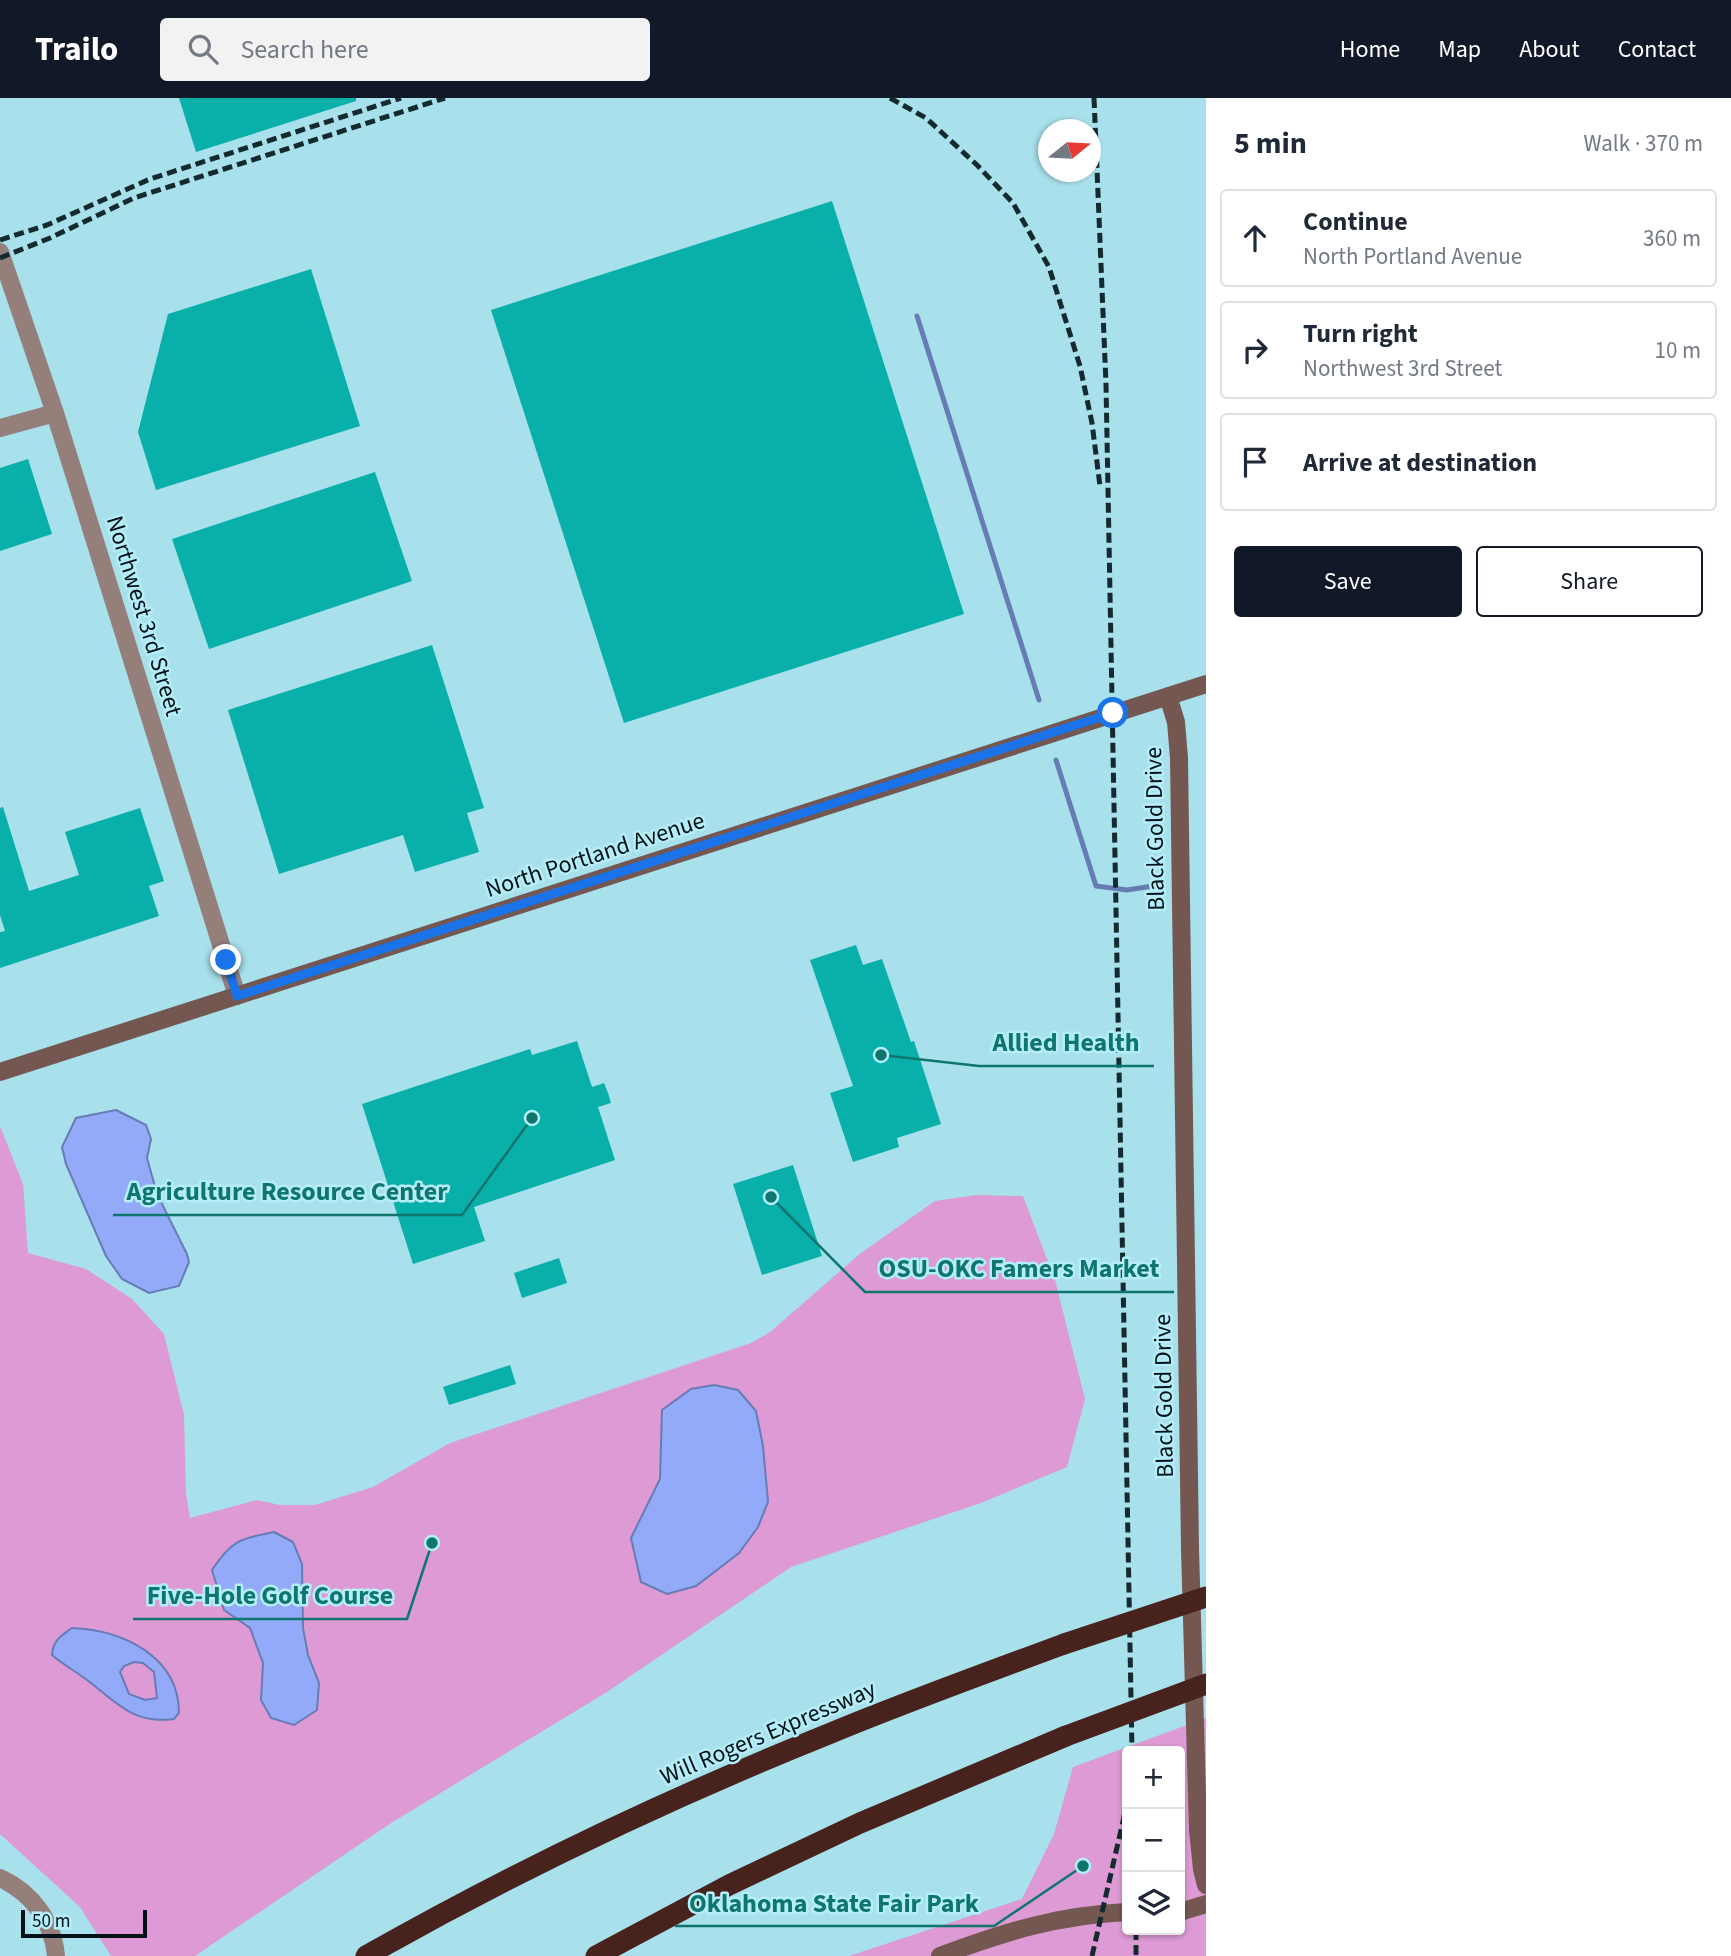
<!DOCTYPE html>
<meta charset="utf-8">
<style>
body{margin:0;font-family:"Source Sans 3",sans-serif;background:#f2f2f3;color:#1f2937}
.controls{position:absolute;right:21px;bottom:21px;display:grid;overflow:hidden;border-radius:7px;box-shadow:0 2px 5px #0004}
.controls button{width:63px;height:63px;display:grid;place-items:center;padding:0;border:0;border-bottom:2px solid #e0e1e3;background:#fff;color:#1f2937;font:35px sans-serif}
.compass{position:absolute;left:1038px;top:21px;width:63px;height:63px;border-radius:50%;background:#fff;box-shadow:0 2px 5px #0004;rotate:72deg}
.scale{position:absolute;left:21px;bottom:18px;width:126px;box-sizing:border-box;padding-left:7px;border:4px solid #001216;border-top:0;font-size:19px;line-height:24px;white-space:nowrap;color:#001216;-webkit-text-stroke:5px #b5edf8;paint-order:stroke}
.stop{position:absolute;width:21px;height:21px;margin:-16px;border:5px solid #1a73e8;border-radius:50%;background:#fff}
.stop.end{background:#1a73e8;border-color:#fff;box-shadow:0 2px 7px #0008}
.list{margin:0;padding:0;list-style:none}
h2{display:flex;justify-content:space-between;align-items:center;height:91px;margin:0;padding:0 28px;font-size:30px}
h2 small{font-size:23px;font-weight:400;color:#747a83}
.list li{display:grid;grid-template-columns:46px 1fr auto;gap:21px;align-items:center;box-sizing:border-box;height:98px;margin:0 14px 14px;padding:0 14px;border:2px solid #e0e1e3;border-radius:7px}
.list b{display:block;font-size:26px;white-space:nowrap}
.list p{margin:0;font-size:23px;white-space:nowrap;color:#747a83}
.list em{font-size:23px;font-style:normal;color:#747a83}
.actions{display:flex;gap:14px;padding:21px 28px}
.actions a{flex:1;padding:16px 0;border:2px solid #111827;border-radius:7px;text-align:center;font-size:24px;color:#111827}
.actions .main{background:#111827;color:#fff}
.icon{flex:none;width:38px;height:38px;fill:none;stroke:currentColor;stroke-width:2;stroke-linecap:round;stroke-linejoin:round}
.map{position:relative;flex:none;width:1206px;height:1858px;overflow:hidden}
header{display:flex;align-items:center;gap:42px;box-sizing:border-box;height:98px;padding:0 35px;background:#111827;color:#fff}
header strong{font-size:33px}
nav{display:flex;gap:38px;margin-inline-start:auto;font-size:24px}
.search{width:490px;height:63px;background:#f2f2f3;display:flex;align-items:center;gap:18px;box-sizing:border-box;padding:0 24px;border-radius:7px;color:#747a83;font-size:26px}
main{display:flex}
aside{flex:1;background:#fff}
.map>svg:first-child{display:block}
</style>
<header>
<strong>Trailo</strong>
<div class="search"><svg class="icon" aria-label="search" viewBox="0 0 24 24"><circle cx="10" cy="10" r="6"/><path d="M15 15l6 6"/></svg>Search here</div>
<nav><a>Home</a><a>Map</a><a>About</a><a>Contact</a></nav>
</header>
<main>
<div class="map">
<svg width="1206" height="1858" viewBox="0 0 1206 1858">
<rect width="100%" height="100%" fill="#a8e0eb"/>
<path fill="#dd9ad5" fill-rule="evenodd" d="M0,1028l23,58 5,69 58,16 46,30 32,35 20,81 2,78 4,25 67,-18 23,5h35l58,-18 77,-44 301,-100 19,-11 91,-79 74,-52 41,-6 47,1 32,84 30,119 -18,68 -86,36 -190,64 -184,125 -216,131 -196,133h-84l-31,-49 -80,-73z
M1206,1620v238h-357l173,-57 32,-65 19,-67zM1127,1653h53v179h-53z"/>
<path fill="#93aaf9" stroke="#677cb5" stroke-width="2" fill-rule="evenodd" d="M116,1012l30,15 5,14 -4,19 10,36 30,60 2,8 -10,24 -30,7 -27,-14 -16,-23 -40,-92 -4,-17 14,-29z
M714,1287l24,5 18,21 7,35 5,56 -10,25 -19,26 -43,33 -29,8 -26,-12 -10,-44 29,-59 2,-69 29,-21z
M274,1434l19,10 9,22 1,64 5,27 11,28 -2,27 -23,15 -23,-7 -10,-18 2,-37 -13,-35 -26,-18 -12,-40c20,-30 28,-31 62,-38z
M72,1530c50,2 107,28 107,85l-5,6c-43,6 -59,-19 -91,-42 -11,-8 -21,-13 -31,-22 1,-15 9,-19 20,-27zM134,1564l9,1 11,9 3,26 -12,2 -16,-6 -9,-22 4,-6z"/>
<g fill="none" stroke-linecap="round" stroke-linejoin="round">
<path stroke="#677cb5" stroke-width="5" d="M917,218l122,384
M1056,662l40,126 31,4 26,-4"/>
</g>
<path fill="#09afa9" d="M179,0h177v3l-160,51z
M832,103l132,413 -340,109 -133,-413z
M311,171l49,157 -204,64 -18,-58 30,-118z
M28,361l24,75 -52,17v-83z
M375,374l37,109 -203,68 -37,-110z
M432,547l52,163 -17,5 12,39 -64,20 -12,-37 -124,39 -51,-164z
M3,709l26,84 50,-16 -14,-43 75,-24 24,73 -15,5 10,30 -159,52v-36l5,-1 -5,-16v-107z
M856,847l7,20 19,-6 29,83 3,-1 27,83 -44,14 2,9 -46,15 -23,-69 23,-7 -43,-126z
M577,943l15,46 12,-4 4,10 3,10 -13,4 17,53 -141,47 11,34 -72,23 -51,-160 168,-55 2,6z
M793,1067l29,91 -60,19 -29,-91z
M559,1160l8,25 -45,15 -8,-25z
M510,1267l6,19 -67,21 -6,-18z"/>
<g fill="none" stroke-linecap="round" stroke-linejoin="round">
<path stroke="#947f7b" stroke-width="18" d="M0,154l55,161 182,583
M0,330l55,-15
M0,1780c32,15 53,43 56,78"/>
<path stroke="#745751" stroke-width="18" d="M1168,598l8,26 3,36 11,791 8,281 4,39 4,16
M0,974l1206,-388
M1180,1814l26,-8
M940,1858c64,-24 119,-41 187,-44"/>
<path stroke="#48221c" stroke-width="21" d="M366,1858c148,-84 308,-160 465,-223 77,-32 155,-60 233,-89
M596,1858l133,-71 131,-62 206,-87"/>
<path stroke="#142a2f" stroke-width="5" stroke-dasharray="10 5" stroke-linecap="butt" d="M890,0l36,20 51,47 36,38 36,64 31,99 12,57 8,63
M1094,0l12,286 26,1367
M0,142l47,-15 103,-46 251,-81
M0,160l50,-20 84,-40 311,-100
M1136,1832v26
M1092,1858l32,-139 3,-27"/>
<path stroke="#48221c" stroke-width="21" d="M1064,1546l142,-47
M1066,1638l140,-52"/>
</g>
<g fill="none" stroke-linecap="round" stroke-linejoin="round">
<path stroke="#1a73e8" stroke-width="9" d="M226,862l11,36 876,-283"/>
</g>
<g text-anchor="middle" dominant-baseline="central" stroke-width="5" stroke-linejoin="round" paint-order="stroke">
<g font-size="24" fill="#001216" stroke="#b5edf8">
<text transform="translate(144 518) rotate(73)">Northwest 3rd Street</text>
<text transform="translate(1155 731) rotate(-91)">Black Gold Drive</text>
<text transform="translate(595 757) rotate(-18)">North Portland Avenue</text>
<text transform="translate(1164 1298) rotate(-91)">Black Gold Drive</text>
<text transform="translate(768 1635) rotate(-23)">Will Rogers Expressway</text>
</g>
</g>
<path fill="none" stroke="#0f766e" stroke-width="2.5" d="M881 957L979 968H1154M532 1020L462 1117H113M771 1099L865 1194H1174M432 1445L407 1521H133M1083 1768L994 1828H675"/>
<g fill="#0f766e" stroke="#b5edf8" stroke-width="2.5">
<circle cx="881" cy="957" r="7"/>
<circle cx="532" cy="1020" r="7"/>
<circle cx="771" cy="1099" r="7"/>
<circle cx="432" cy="1445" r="7"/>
<circle cx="1083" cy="1768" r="7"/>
</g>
<g font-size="26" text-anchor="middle" font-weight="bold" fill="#0f766e" stroke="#b5edf8" stroke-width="5" stroke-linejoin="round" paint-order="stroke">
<text x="1066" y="953">Allied Health</text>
<text x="287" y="1102">Agriculture Resource Center</text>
<text x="1019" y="1179">OSU-OKC Famers Market</text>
<text x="270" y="1506">Five-Hole Golf Course</text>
<text x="834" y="1814">Oklahoma State Fair Park</text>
</g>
</svg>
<div class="controls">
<button>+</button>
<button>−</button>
<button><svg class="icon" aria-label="layers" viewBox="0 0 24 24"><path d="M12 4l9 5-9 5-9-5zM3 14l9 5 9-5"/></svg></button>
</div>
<svg class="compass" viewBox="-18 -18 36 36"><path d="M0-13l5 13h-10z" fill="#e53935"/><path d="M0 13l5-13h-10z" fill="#747a83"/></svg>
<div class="scale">50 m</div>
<div class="stop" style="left:1113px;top:615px"></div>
<div class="stop end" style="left:226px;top:862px"></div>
</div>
<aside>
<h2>5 min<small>Walk · 370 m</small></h2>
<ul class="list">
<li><svg class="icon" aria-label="ahead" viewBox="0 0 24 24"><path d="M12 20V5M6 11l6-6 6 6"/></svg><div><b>Continue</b><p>North Portland Avenue</p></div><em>360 m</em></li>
<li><svg class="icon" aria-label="right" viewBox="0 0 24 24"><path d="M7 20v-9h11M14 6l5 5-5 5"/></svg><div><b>Turn right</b><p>Northwest 3rd Street</p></div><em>10 m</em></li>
<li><svg class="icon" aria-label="arrive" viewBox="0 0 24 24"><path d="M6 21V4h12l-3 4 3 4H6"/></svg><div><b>Arrive at destination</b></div></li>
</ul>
<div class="actions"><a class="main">Save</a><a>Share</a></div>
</aside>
</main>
